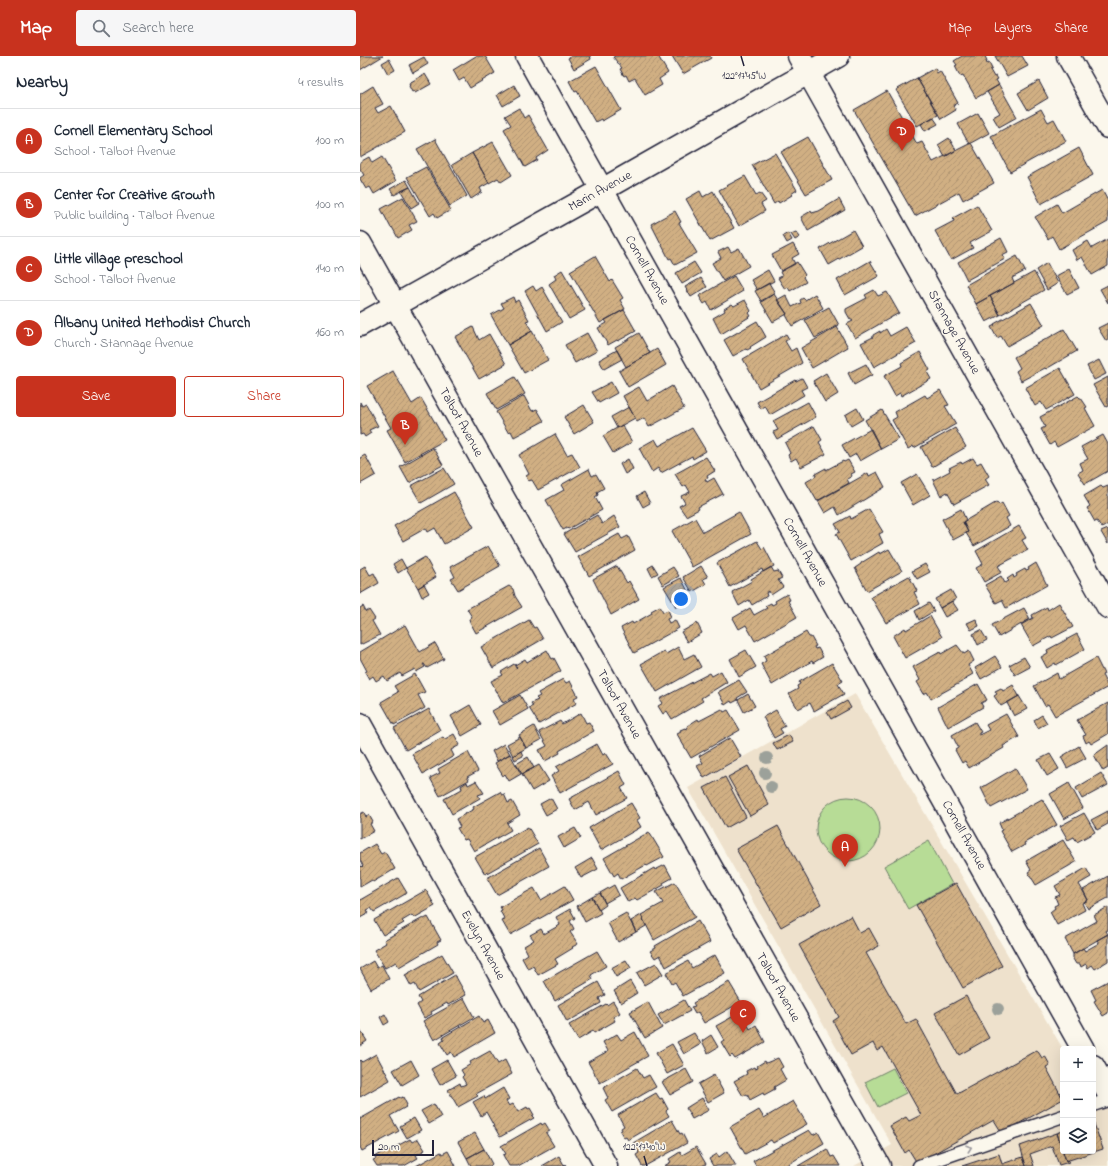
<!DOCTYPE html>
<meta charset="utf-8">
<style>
body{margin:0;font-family:"Indie Flower",sans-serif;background:#f6f6f7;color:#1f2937}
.controls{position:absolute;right:12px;bottom:12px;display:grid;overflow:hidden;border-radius:4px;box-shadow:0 4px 16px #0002}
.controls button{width:36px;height:36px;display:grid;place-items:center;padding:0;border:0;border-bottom:1px solid #e0e1e3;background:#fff;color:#1f2937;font:20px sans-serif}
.scale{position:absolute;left:12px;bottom:10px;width:62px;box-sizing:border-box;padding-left:4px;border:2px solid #22223b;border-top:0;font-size:11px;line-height:14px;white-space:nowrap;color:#22223b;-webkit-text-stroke:3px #fbf7ec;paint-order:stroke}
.you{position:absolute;left:321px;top:543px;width:14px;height:14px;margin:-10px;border:3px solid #fff;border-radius:50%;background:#1a73e8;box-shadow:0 0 0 6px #1a73e833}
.badge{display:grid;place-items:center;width:26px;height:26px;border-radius:50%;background:#c8321e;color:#fff;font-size:13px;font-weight:700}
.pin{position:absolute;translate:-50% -33px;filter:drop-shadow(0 1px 2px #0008)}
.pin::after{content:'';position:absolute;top:21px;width:14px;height:12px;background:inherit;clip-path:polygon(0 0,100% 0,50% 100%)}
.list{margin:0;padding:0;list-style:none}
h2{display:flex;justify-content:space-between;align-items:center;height:52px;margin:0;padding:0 16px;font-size:17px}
h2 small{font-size:13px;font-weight:400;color:#747a83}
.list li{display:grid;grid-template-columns:26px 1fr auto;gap:12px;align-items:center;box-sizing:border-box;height:64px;padding:0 16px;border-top:1px solid #e0e1e3}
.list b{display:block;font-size:15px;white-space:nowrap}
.list p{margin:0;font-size:13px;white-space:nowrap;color:#747a83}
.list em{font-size:13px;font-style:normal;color:#747a83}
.actions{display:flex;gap:8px;padding:12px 16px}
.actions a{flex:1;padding:9px 0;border:1px solid #c8321e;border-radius:4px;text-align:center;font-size:14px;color:#c8321e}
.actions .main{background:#c8321e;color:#fff}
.icon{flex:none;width:22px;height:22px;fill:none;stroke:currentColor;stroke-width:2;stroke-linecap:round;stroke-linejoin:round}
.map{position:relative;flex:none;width:748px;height:1110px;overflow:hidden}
header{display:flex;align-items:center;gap:24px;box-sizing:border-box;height:56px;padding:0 20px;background:#c8321e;color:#fff}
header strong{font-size:19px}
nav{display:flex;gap:22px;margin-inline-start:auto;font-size:14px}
.search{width:280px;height:36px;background:#f6f6f7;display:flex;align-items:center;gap:10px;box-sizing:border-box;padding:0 14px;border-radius:4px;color:#747a83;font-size:15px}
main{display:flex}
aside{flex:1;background:#fff}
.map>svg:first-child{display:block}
</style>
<header>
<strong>Map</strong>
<div class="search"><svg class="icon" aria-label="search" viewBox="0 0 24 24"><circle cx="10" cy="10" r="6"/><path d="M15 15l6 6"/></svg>Search here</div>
<nav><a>Map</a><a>Layers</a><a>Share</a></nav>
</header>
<main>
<aside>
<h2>Nearby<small>4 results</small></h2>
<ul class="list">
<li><span class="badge">A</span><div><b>Cornell Elementary School</b><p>School · Talbot Avenue</p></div><em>100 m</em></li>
<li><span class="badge">B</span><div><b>Center for Creative Growth</b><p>Public building · Talbot Avenue</p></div><em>100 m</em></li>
<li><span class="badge">C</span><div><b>Little village preschool</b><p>School · Talbot Avenue</p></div><em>140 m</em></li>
<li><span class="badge">D</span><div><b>Albany United Methodist Church</b><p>Church · Stannage Avenue</p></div><em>160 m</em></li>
</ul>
<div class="actions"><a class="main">Save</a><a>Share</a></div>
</aside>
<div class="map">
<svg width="748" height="1110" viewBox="0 0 748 1110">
<defs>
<pattern id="building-hatch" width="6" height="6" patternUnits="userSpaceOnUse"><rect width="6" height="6" fill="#d0af83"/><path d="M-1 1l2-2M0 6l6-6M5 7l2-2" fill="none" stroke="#b29672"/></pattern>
</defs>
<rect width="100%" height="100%" fill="#fbf7ec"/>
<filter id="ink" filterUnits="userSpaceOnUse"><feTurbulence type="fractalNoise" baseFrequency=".025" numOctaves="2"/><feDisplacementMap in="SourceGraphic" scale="8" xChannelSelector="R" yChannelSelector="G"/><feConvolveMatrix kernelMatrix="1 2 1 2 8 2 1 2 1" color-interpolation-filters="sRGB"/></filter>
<g filter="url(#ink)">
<path fill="#eee1cc" d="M495,638l208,355v102h30v-75l15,-7v97h-254l38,-21 -204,-357z"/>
<path fill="#b7dc96" stroke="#6c7f68" d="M456 773a32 32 0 1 1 64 0a32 32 0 1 1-64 0Z
M569,785l23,43 -44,25 -24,-43z
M533,1012l13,25 -28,14 -13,-25z"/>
<path fill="url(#building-hatch)" stroke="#22223b" d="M0,0h23l-23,14z
M116,0h9l10,17 -25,15 -6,-10 -5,3 -6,-11z
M212,0h18l1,3 -17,10 -6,-11z
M256,0h42l10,17 -9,6 3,6 -17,10 -10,-17 -6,3 -3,-6 -2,1 -4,-7 2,-1 -9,-11z
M312,0h38l1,2 -28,16z
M602,0h23l2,5h-1l1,3 2,-1 3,6 -2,1 4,7 2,-1 2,3 -2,1 3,5 -23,13 -13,-23 -3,1 -5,-10 2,-1 -3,-4z
M635,0h27l6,10 -21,11z
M64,1l4,7 -15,9 -4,-8z
M29,3l6,11 -7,4 -6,-11z
M236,10l25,44 -19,11 -1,-2 -6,3 -18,-31 -2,1 -6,-11z
M575,12l2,5 3,-2 18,32 -5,3 3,4 -15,9 -24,-41z
M65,18l6,10 -16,9 -1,-2 -2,1 -3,-6 1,-1 -1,-2z
M557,22l21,37 -21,11 -21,-36z
M679,25l9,17 -20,12 -10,-17z
M154,29l6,11 -17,10 -6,-11z
M639,29l18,32 -18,10 -6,-10 7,-4 -13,-21z
M13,30l10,18 -8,4 3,5 13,-7 14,26 -45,25v-63z
M527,35l30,53 5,-2 11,20 38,-19 23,40 -31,17 -4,-8 -44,24 -61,-106z
M159,52l5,10 4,-3 20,35 -12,8 1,2 -12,7 -21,-38 7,-4 -6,-9z
M681,53l7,13 6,-3 12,22 -56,31 -19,-36z
M618,57l11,20 -20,11 -11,-20z
M573,61l5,7 -13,7 -4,-7z
M448,81l24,43 -26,14 -25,-42z
M589,82l7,12 -11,7 -7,-12z
M75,83l32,57 -17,10 -33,-57z
M133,86l19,33 -11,7 -3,-4 -9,5 -17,-30z
M719,92l14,27 -52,29 -14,-27z
M112,97l17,30 -9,5 2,4 -11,7 -19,-34z
M415,97l22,37 -6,4 1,1 -13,8 -1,-2 -4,3 -22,-39z
M9,101l3,6 10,-6 14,24 -22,13 -4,-7 -4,2 -6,-10v-1l4,-3 -4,-6v-7z
M66,111l25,43 -14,8 -3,-5 -4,3 -23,-39z
M385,120l11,19 4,-2 6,8 -5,3 4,7 -26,15 -20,-36z
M46,124l4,7 -16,8 -4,-6z
M50,131l9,16 -8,5 -10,-17z
M742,134l6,11v21l-49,27 -7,-13 -4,3 -13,-22 22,-13 5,9z
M340,135l3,6 10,-6 21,37 -24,13 -24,-42z
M43,141l14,24 -8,4 3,5 -14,8 -6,-11 -1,1 -10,-19z
M479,143l6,11 -37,21 -7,-14 10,-6 1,2 7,-2z
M617,149l15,26 -22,12 3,5 -22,12 -16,-29 19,-10 -1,-3z
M315,155l6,11 -2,1 18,30 -22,12 -4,-7 -2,1 -18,-35z
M493,174l9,16 -33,19 -9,-16z
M436,176l4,5 -5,3 -4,-6z
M428,177l4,7 -5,3 -4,-7z
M641,182l7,14 -6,3 3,4 -38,21 -9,-18z
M748,183v27l-16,9 -10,-18 -5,3 -5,-10 16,-9 4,7z
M433,188l6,10 -7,4 3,6 -14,7 -9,-16z
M368,191l3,5 8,-4 10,18 -26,15 -11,-18 9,-5 -3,-6z
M235,200l15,26 2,-2 11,18 -3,2 5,9 -25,14 -30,-52z
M657,200l8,15 -13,7 2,5 -38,21 -10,-19z
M510,205l9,15 -34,19 -8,-15z
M334,206l7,11 -19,11 -6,-11z
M437,206l8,13 -2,2 3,5 -16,9 -2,-4 -3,2 -7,-11 4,-2 -2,-4z
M687,207l11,20 -11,7 -11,-20z
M709,213l10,19 -12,6 -11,-18z
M202,214l23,40 -16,9 -20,-35 7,-5 -2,-4z
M408,214l6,11 -17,9 -6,-10z
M674,216l10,18 -44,25 -10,-19z
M374,220l9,15 -32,19 -4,-8 -3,2 -5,-8z
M341,222l6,9 -16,10 -6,-10z
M409,227l6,10 -14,8 -6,-10z
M748,229v18l-8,-14z
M173,230l3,5 6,-4 20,35 -15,9 -22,-40z
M514,234l4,6 9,-4 12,21 -44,25 -8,-14 6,-3 -3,-2 -4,-7v-3l21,-11 -2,-3z
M414,238l13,20 -14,8 -12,-20z
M455,238l8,14 -31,18 -6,-11 1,-1 -10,-14 9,-5 6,12 9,-4 -1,-3 3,-2 2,2z
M630,240l10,19 -14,7 -10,-18z
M153,241l2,5 3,-2 11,20 -3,1 6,10 -24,14 -17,-30 13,-7 -3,-5z
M385,244l6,11 -2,2 2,3 -30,18 -8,-16 12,-7 -1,-2 8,-5 2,2z
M671,247l13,22 -37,21 -6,-10 -4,2 -6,-11 4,-2 -1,-1z
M469,251l10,18 -24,13 -10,-18z
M264,254l12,21 -18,10 -1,-1 -9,5 -10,-17 9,-5 -2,-3z
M397,265l9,16 -16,10 1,1 -4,2 -1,-1 -13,7 -9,-16z
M748,267v17l-2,1 -8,-13z
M113,271l6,13 10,-6 17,30 -27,15 -24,-42z
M477,271l11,20 -36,21 -11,-20z
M546,271l10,16 -42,24 -13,-24 12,-6v-2l7,-4v2l6,-4 4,7z
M704,273l13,22 -31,18 -1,-1 -24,13 -5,-10 4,-3 -6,-11z
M172,275l16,29 -24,13 -16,-28z
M227,277l10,18 -22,12 -10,-18z
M279,277l11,20 -24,14 -11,-20z
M426,278l3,5 -4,2 6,10 5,-3 6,15 -43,25 -16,-29z
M297,293l9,16 -38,22 -9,-16z
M257,294l5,9 -18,10 -5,-9z
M560,296l10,18 -3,2 4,7 -30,17 -1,-3 -5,3 -11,-20 18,-10 -1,-3z
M739,304l7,14 -12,6 -7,-14z
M506,308l6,11 -18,10 -6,-12z
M700,312l15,26 -29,16 -5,-8 -6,4 -10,-18z
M33,315l19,33 9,-6 24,42 -40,22 -18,-32 4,-2 -24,-42z
M466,317l12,21 -13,8 -12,-21z
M155,321l10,17 -29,16 -9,-17z
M748,321v29l-2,1 -13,-22z
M442,322l5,9 -6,3 3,5 -34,20 -5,-9 -4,3 -4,-7 38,-22 1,1z
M251,326l6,11 -18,10 -7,-11z
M312,330l12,22 -35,19 -5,-9 -7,4 -14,-26 16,-9 8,14z
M580,334l9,15 -4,1 11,18 -42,24 -1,-2 -5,3 -16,-29 5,-3 -2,-5 30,-17 2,3z
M164,340l8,15 5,-2 7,12 -30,16 -3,-6 -3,1 -12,-20z
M718,340l2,2h1l6,9 -2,1 10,18 -38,21 -3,-5 -4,3 -9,-16 4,-2 -5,-10z
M0,346l2,4 4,-2 12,22 -9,4 2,3 -6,4 -2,-3 -3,1z
M448,346l8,15 -39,22 -4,-7 5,-2 -5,-9z
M224,349l10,17 -20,12 -10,-17z
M269,351l6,11 -18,10 -6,-11z
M497,352l6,11 -12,7 -6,-11z
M522,354l17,29 -18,10 -16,-29z
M262,369l10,17 -19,11 -10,-17z
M454,370l8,14 -3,2 7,12 -25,13 -5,-9 -5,3 -3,-6 2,-2 -5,-10z
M332,372l14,23 -13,8 -1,-3 -31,17 -3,-5 -6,4 -13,-24 16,-9 4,7z
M595,372l11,19 -34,20 -11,-20z
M511,373l10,20 -21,12 -4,-7 -7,4 -7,-13z
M195,378l12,21 5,-2 8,14 -42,23 -6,-10 -4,1 -2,-5 3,-2 -10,-19z
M743,379l5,9v27l-23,13 -7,-11 5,-3 -3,-7 8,-4 -7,-12z
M73,392l10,17 -34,18 -9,-16z
M5,399l11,20 -16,9v-26z
M346,401l9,14 -8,5 1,2 -3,1 2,3 7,-4 9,16 -25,13 1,2 -13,7 -7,-10 6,-3 -4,-7 9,-4 -4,-7 -3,2 -8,-13z
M613,402l4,6 4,-2 8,14 -4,3 4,6 -35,19 -7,-12 -6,4 -8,-16 17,-9 -1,-3 12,-6 1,2z
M268,403l5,10 -8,5 -5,-10z
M488,404l7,12 -4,2 1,2 -5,3 2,4 -32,18 -11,-19 10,-6 -1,-2 11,-6v2l17,-9 1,1z
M84,412l10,16 -33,19 -10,-17z
M229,413l3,7 4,-2 8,14 -7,4 1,3 -3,2 7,13 -34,19 -1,-1 -4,2 -17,-30 18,-10 -3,-5z
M517,416l8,15 -46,28 -4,-8 -10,6 -7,-12 50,-28 1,3z
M557,418l13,21 -17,10 -12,-22z
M741,430l2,2 5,-2v38l-6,4 -5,-7 -2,1 -8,-14 3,-2 -6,-10z
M94,436l20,35 -30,17 -9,-16 -7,4 -2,-4 -23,13 -9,-15z
M284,436l6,11 -7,4 -6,-11z
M637,446l2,3 3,-2 7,13 -3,2 4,8 -36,20 -8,-13 2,-1 -5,-10z
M509,453l14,23 -4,2 4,9 -32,18 -15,-27 4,-2 -5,-8 15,-8 1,3z
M601,453l5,11 -3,2 5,10 -15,8 -11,-21z
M379,456l12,22 -59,33 -20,-36 23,-13 8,14z
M237,459l5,9 12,-8 6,11 -45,25 -11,-18z
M659,470l7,12 -4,2 6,10 -30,16 4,6 -18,10 -8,-14 7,-4 -7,-13z
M748,473v15l-7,-12z
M259,478l3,5 6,-3 7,14 -46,26 -11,-19z
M397,485l5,8 2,-2 10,19 -11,6 -1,-3 -32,18 -13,-24z
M128,490l12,20 -42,24 -7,-11 4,-2 -5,-10z
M529,493l13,22 -35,20 -12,-23 6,-4v-1l18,-11 1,2z
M65,501l11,20 -18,11 -12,-20z
M41,503l5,9 -8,5 -5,-9z
M676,507l11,22 -41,23 -4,-8 -6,3 -11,-18 16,-9 4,7 4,-2 -2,-2 6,-4 1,3 3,-2 -1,-2 9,-5 1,2 3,-1 -1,-2z
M565,508l5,8 -13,7 -5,-8z
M293,509l5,8 -6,3 -4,-8z
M5,510l5,9 4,-2 5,10 -19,11v-25z
M257,510l10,17 2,-2 10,18 -28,16 -18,-36z
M341,510l7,11 -5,2 3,5 -14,8 -9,-15z
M313,511l6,9 -16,9 -5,-9z
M411,511l3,5 4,-1 4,7 -4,2 5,7 -12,8 -2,-4 -3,2 1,3 -15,9 -3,-5 -10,6 -7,-14 20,-11 -1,-2z
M549,520l8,15 -3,1 6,12 -34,19 -15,-26z
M321,522l11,21 -16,8 -12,-20z
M64,528l5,9 -7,4 -4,-9z
M149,530l4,3 2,7 7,11 -46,26 -6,-11 -1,-3 3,-2 -5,-8z
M591,534l5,9 -16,9 -5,-9z
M427,538l3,6 -2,1 9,16 -42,24 -9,-16 -7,4 -6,-11 17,-10 4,7 13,-7 -2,-2 6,-3 1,2 4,-2 -1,-2z
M592,545l6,9 -13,7 -5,-9z
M569,547l5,8 -15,9 -4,-9z
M699,547l14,24 -21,11 -1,-2 -18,10 -12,-21 12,-7 -1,-3 15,-8 1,3z
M3,550l3,6 3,-2 6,9 -3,2 8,14 -20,10v-37z
M300,550l3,6 5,-2 3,7 -4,2 2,4 6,-3 4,8 -45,25 -13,-25 11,-6 1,2 19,-11 -1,-2z
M664,552l6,11 -31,18 -7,-12z
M570,560l12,21 -37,21 -12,-22 12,-8 1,2z
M616,563l3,7 -8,4 -4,-7z
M169,564l5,8 2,-1 7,12 -50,29 -12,-21z
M337,567l5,10 -15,9 -6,-10z
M45,569l15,27 15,-9 9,16 -17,9 -3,-4h-1l2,3 -9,5 -1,-3 -13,7 -2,-3 -13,8 -3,-5 -8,5 -3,-5 -4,3 -4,-7 2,-1 -7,-13v-6z
M621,574l6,10 -9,5 -5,-11z
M446,576l3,5h2l5,9 -2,1 1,2 3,-1 5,9 -10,6 -1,-2 -40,24 -11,-21 5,-3 -2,-5z
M717,578l8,15 -29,16 -1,-2 -8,5 -6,-11 7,-4 -1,-3z
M597,589l7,9 5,-3 5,10 -6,4 5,9 -7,4 1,1 -36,20 -4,-7 -3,2 -7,-12 3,-2 -7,-13 27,-15 1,2z
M318,591l6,12 10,-5 7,13 -44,25 -16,-28 23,-13 2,3z
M187,594l5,9 2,-1 7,13 -58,32 -12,-22 12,-6 -2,-3 13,-8 2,4 1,-1 -2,-2 10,-6 2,3z
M386,594l10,17 -17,10 -9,-18z
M635,600l7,11 -21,12 -6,-11z
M664,601l6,10 -15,8 -6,-10z
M736,602l8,16 -2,1 6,12 -53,29 -7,-12 -3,2 -11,-20 23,-13 2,6z
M472,607l11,18 -5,3 6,10 -30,17 -4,-8 -12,6 -9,-15 9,-5 -1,-3 3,-2 -1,-2z
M361,615l6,11 -26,16 2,3 -31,18 -5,-8 -4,3 -5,-8 5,-3 -3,-4 50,-26 2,3z
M55,618l10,18 -7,3 7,13 -31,17 -13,-23 17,-10 -4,-6z
M203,623l3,4 4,-2 8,15 -4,2 3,5 -38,21 -10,-16 4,-2 -2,-3 7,-3 -2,-2 4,-2 -2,-3z
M379,624l8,12 -10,6 1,2 -6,3 -1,-2 -6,4 -7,-13z
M618,628l9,16 -6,3 2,4 -35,20 -10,-20z
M653,629l6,11 -18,10 -7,-10 3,-2 -2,-3 6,-3 2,3z
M388,638l7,12 -11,6 -6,-12z
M160,639l8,14 -28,16 -8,-14z
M659,640l8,13 -13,7 -7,-13z
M487,645l4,7 -20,11 -4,-7z
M748,647v31l-17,10 -2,-3 -3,2 -3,-7 3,-1 -9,-15z
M110,649l11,20 -19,11 -11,-20z
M69,653l11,21 -34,20 -12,-22z
M362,653l2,3 4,-2 12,20 -49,28 -14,-24 4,-2 -1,-2 5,-2v1l3,-1 -1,-2 11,-7 1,2z
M416,654l9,16 -5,3 3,4 -9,5 -11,-21z
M221,657l5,10 3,-1 5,9 -35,20 1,2 -15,8 -6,-11 8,-4 -8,-14 21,-11 2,3z
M646,658l13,23 -16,9 1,2 -35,20 -4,-7 -3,2 -7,-13 3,-2v-1l-6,-12 23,-13 6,10 -2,1v2l10,-5 -3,-5z
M682,659l5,8 -9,5 -4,-8z
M174,670l7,14 -15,8 -7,-13z
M94,678l6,11 -9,5 3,6 -31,18 -11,-20 31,-17 2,2z
M429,679l4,7 -16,8 -4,-7z
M160,681l6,11 -13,8 -6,-12z
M370,682l11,19 -37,21 -7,-12 6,-3 -4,-7z
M144,688l6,10 -13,7 -5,-10z
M237,688l6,11 3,-2 7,11 -53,29 -9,-17 8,-5 -3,-4z
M748,689v23l-5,3 -9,-16z
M719,690l7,12 -19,10 -6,-11z
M161,695l2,5 -8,4 -2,-4z
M108,696l10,19 -11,6 2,3 -29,16 -10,-18 10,-5 -2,-4z
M150,698l11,20 -12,7 -4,-7 -2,2 -8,-13z
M690,698l9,15 -12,7 -9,-16z
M168,701l6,11 -12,6 -6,-10z
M179,709l10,16 -17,10 -10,-17z
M388,710l21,39 -19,11 -22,-39z
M655,712l12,21 -36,19 -10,-20z
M259,715l7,14 -5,3 6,10 -31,17 -7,-13 -14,8 -6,-11z
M741,717l7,12 -26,14 -6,-11z
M365,721l21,40 -20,11 -22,-40z
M116,725l8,12 -6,2 2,3 -28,16 -8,-15 18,-10 -1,-3 6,-4 1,3z
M709,727l14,25 -19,11 -14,-25z
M140,736l2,3 2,-1 4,9 4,-2 8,14 -13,8 4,7 -37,21 -7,-12 -3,1 -7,-12 3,-1 -4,-8 18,-10 -1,-2z
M191,742l6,11 -11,6 -6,-11z
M682,743l15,26 -33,18 1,2 -13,7 -12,-21 2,-1 -3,-7z
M271,747l9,15 -3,2 4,7 -40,23 -12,-22z
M748,755v13l-11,6 -6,-10z
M4,756l2,5 3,-2 4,7 -3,2 4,7 -14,8v-25z
M724,757l11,19 -18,10 -3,-5 -6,3 -8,-14z
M418,770l43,78 -40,23 -45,-78z
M168,771l10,17 -53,30 -10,-17z
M215,772l6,10 -17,10 -6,-11z
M289,776l15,25 -17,9 -1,-1 -25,14 -3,-6 -4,3 -10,-18z
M703,784l13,22 -40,23 -8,-13 3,-2 -5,-9z
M15,788l6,10 4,-2 10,17 -22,13 -1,-2 -12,7v-22l2,2 1,-1 -3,-6v-7z
M179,792l10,18 -52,29 -10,-17z
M232,802l6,11 -17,9 -6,-10z
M305,809l7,13 -9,5 1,2 -27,15 -2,-2 -7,4 -8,-14 34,-20 1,2z
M726,812l5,9 -12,7 9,16 -6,3 3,7 -28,15 -7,-13 5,-4 -1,-2 4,-2 -3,-7 5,-2 -5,-9z
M748,820v22l-20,11 -4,-7 4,-2 -5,-10z
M38,822l9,15 -33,19 -3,-4 -4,2 2,3 -9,5v-18z
M315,826l20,35 -41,23 -13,-25 22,-12 -7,-11z
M596,827l46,83 -39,22 -47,-83z
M254,829l5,10 -14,8 -5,-10z
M205,830l8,14 -63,35 -8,-14 3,-1 -5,-9 2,-1 -2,-3 34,-19 7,12z
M66,834l9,16 -21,12 -2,-3 -10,6 2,2 -21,12 -9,-15z
M240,837l6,12 -7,5 -7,-13z
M232,841l9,16 -16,9 -8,-16z
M748,851v23l-2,1 2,3 -35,20 -8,-15 32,-18 -3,-6z
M210,853l5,9 -5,3 4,8 -4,3 8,12 -6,3 1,1 -18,11 3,5 -20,11 -5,-9 -5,3 -6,-11 6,-4 -4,-8 10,-6 -4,-5 11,-6 3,5 16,-9 -4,-8z
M266,857l10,19 -18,10 -10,-19z
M281,859l5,11 -10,6 -5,-11z
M491,860l9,17 9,-5 10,18 -13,7 40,71 10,-5 41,75 80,-44 5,8 3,-2 5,9 -4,2 17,32 -61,34 -8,-13 -77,43 -8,-13 -4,3 -15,-27 16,-9 3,4 12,-6 -38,-68 -6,4 -4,-8 -22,12 -18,-34 6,-4 -40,-72z
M68,861l13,23 -4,2 1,2 -39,23 -3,-5 -11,6 -11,-18 12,-7 -2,-3 39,-22 1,1z
M338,865l12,21 -44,25 -6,-12 -5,3 -5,-7 6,-3 -1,-2z
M748,878v27l-13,8 -3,-4 -4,3 -2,-4 -5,3 -1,-3h-4l-3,-5v-5l10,-6 2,3 14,-8 -2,-3z
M237,895l9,15 -15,9 2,4 -38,22 -11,-20z
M82,898l11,19 -34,19 -4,-8 -4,2 -6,-11z
M355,899l10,18 -42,23 -8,-14 -3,2 -6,-11 22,-12 4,7z
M266,904l5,8 -15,9 -5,-9z
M13,905l4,7 5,-3 7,14 -18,10 -11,-20z
M296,907l7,11 -19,11 -7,-12z
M95,919l11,20 -18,10 -1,-2 -16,9 1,2 -8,4 -7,-13 4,-3 -3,-5z
M270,925l7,12 -16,10 -7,-12z
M748,925v32l-5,3 -9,-15 2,-1 -5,-10z
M238,926l7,13 -6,3 2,5 -34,19 -9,-17z
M369,926l12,20 -37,21 -6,-11 -3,2 -4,-7 4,-1 -2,-3z
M606,940l23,42 -30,17 -24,-42z
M104,942l10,19 -40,23 -11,-19z
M324,944l6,11 -26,14 -6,-10z
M253,945l7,12 -7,4 2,4 -21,12 -1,-2 -15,9 -9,-15 37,-21 1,1z
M288,946l14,26 -17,10 -15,-26z
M381,956l9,17 6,-4 9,17 -30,17 -3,-4 -2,2 -9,-15 3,-2 -8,-14z
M25,958l4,8 -5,3 -4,-8z
M119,960l4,7 5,-3 7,13 -41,24 -3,-5 -4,3 -7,-12 4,-3 -1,-3z
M0,974l7,11 -7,5z
M275,976l13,24 -48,27 -12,-21 20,-11 -5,-9 14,-8 4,6z
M334,977l7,11 -17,10 -7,-12z
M351,979l7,12 -10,6 -6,-12z
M312,988l12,21 -17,9 -11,-21z
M130,995l8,13 7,-4 7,14 -36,20 2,2 -20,11 -10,-17 12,-7 1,3 5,-2 -4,-7 2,-2 -3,-5 10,-6 -1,-2z
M16,998l14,26 -30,17v-37l2,2z
M418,1002l5,9 -3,2 6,11 -12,7 1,2 -11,6 -1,-2 -13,7 -3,-6 -4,2 -9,-15 13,-7 -1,-3 8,-4 1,2 3,-1 -1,-2 8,-5 1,2z
M51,1004l8,15 -17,10 -9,-15z
M87,1004l9,16 -16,9 -9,-16z
M277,1012l6,10 6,-3 7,12 -44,25 -7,-12 3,-2 -5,-10z
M326,1013l7,13 -23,13 -8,-13z
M354,1019l10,18 -16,9 -10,-18z
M143,1032l6,11 -3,2 3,5 4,-2 5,8 9,-5 1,2 2,-1 4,7 -2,1 2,2 -34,19 -14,-25 -5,4 -8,-14 11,-6 1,3z
M296,1037l4,6 2,-1 6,11 -2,2 3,5 -41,24 -2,-3 -2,1 -4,-7 2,-1 -1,-2 3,-2 -6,-11z
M39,1041l1,1 3,-1 4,8 -2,1 1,1 -16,9 9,15 -37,20 -2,-4v-28z
M342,1042l7,12 -17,9 -6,-11z
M433,1045l14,23 -34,19 -2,-3 -26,14 -15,-27 29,-17 5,8z
M74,1048l7,13 -12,7 -8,-13z
M54,1062l7,12 -14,8 -7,-12z
M312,1064l8,14 2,-1 5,10 -42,23h-3l-6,-11 3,-2 -6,-10z
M733,1065l10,28 -37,12 -9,-28 6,-2v20h30z
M181,1067l1,2 3,-2 5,8 -4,2 8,13 -36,20h-9l-6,-11 3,-1 -5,-8z
M449,1074l4,5 5,-3 6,11 -39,23h-29l-3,-5z
M115,1077l9,16 -17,9 -9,-16z
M697,1077l9,28 2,-1 1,2 -10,3 -7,-19 -22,8 4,12h-8l-6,-20z
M50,1083l2,3 6,-3 7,11 -9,5 2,3 -14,8h-27l-4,-6 3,-1 -1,-2 12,-7 1,1z
M336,1091l10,17 -4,2h-38l7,-4 -2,-3 11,-7 2,3z
M124,1093l8,15 -2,2h-19l-4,-8z
M467,1093l4,8 3,-1 6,10h-42z
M88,1095l8,15h-40l25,-14 1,2z
M367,1095l9,15h-23l-4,-7 8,-5 2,3z
M639,1098l3,10 21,-7 3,9h-64z
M199,1100l5,9 1,-1 1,2h-24z"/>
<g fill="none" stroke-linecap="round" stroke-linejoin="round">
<g stroke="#22223b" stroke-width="15">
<path id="service" d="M733,1049l15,-5
M559,1110l144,-50"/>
</g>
<g stroke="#22223b" stroke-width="25">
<path id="minor" d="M167,0l556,993
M439,0l309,551
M708,0l40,71
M0,187l519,923
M0,668l246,442
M733,1010l15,27"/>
</g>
<g stroke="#22223b" stroke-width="25">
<path id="secondary" d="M0,269l242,-135 236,-134"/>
</g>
<use href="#service" stroke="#fbf7ec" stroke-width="12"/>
<use href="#minor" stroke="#fbf7ec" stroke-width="22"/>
<use href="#secondary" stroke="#fbf7ec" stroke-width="22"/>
</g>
<g fill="#9ca19a">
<circle cx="407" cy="702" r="6"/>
<circle cx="405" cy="717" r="6"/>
<circle cx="411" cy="731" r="6"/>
<circle cx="638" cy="953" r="6"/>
</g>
<defs><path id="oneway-chevron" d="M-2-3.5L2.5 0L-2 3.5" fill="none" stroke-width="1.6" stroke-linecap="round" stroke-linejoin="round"/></defs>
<use stroke="#99979c" href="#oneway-chevron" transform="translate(609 1092) rotate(-19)"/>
</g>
<path fill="none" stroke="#22223b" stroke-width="1.5" d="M381,0l3,10M284,1100l3,10"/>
<g text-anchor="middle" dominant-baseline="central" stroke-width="3" stroke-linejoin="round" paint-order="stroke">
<g font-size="13" fill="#22223b" stroke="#fbf7ec">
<text transform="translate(240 135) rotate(-29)">Marin Avenue</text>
<text transform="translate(287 214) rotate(61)">Cornell Avenue</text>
<text transform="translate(594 276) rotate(61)">Stannage Avenue</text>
<text transform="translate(101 366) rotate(61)">Talbot Avenue</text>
<text transform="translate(445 496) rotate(61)">Cornell Avenue</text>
<text transform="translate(259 648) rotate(61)">Talbot Avenue</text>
<text transform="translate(604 779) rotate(61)">Cornell Avenue</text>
<text transform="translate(123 889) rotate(61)">Evelyn Avenue</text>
<text transform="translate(418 931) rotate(61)">Talbot Avenue</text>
</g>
</g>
<g font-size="10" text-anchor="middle" fill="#22223b" stroke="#fbf7ec" stroke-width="3" stroke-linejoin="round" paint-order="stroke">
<text x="384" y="23">122°17'45"W</text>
<text x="284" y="1094">122°17'40"W</text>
</g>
</svg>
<div class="controls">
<button>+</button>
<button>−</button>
<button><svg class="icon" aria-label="layers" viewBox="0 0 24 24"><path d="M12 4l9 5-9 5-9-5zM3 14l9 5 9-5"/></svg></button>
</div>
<div class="scale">20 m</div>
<div class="you"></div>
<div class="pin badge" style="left:485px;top:811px">A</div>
<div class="pin badge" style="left:45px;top:389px">B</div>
<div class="pin badge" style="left:383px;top:977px">C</div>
<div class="pin badge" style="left:542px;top:95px">D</div>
</div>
</main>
